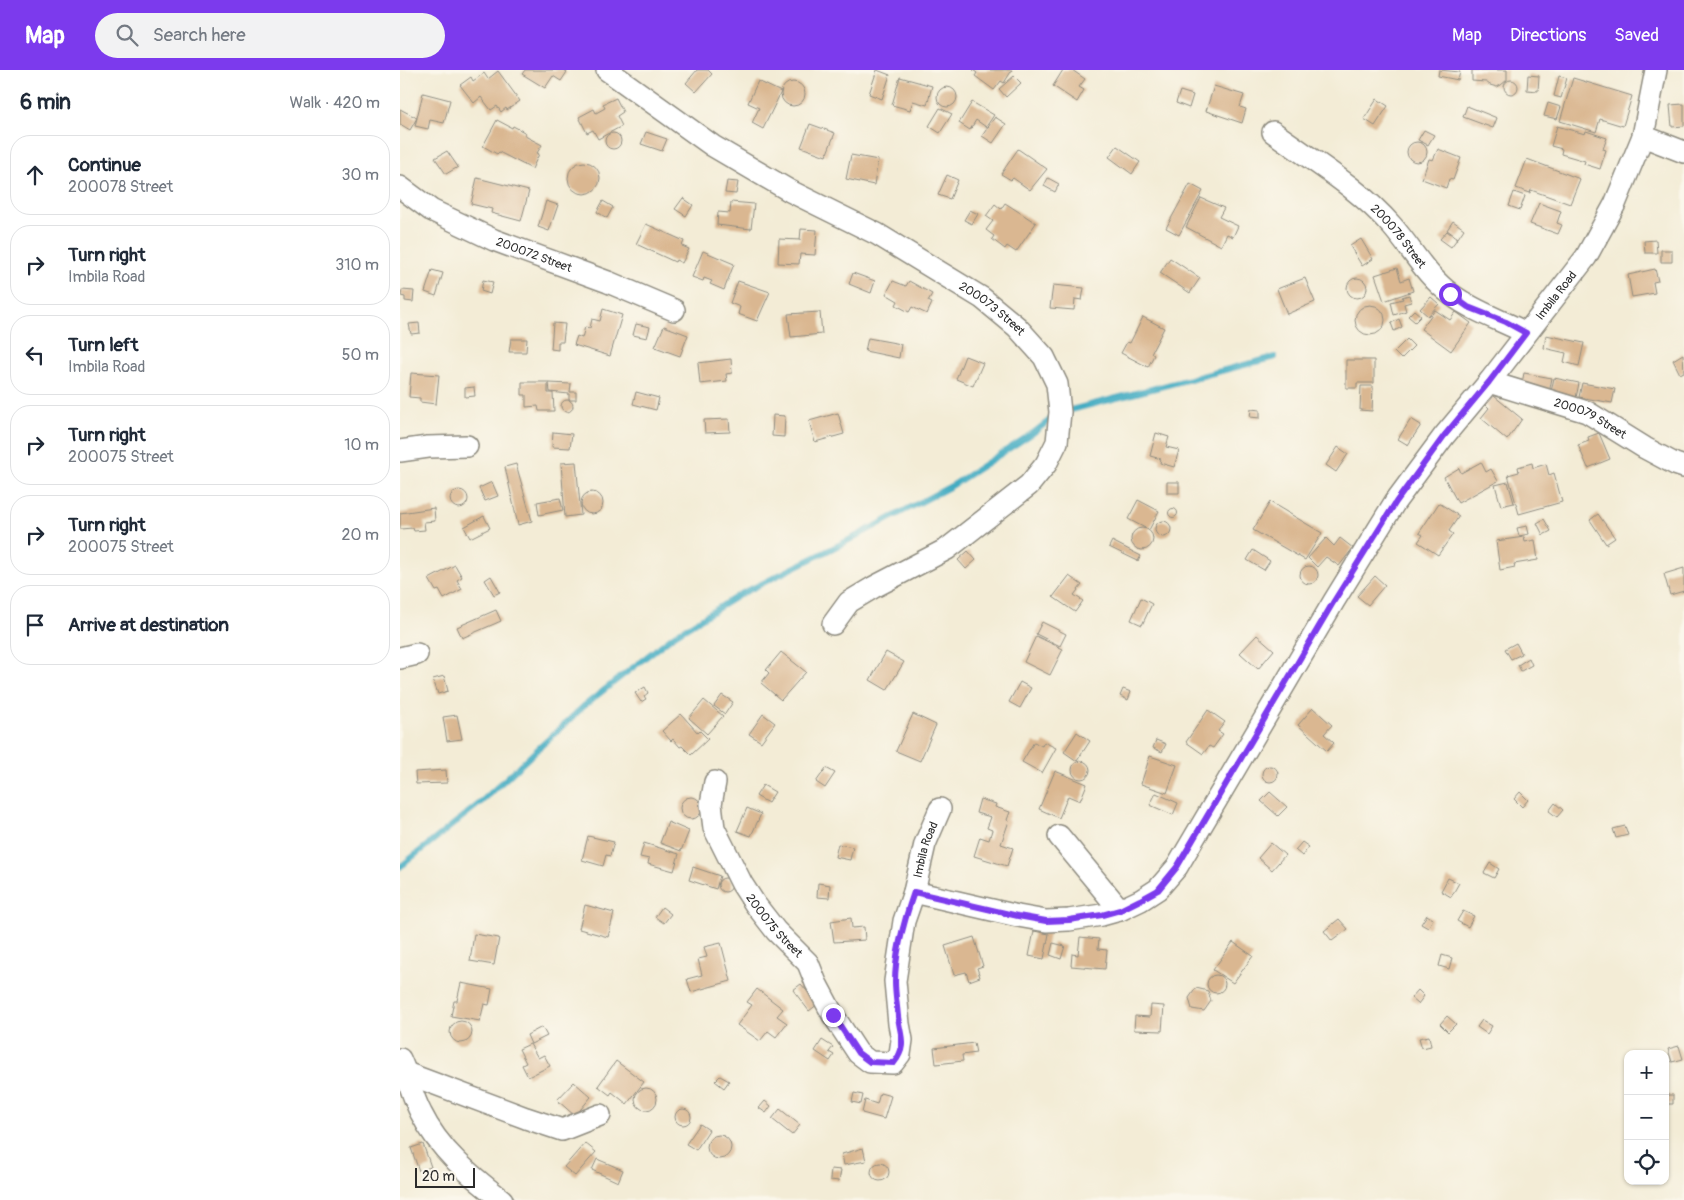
<!DOCTYPE html>
<meta charset="utf-8">
<style>
body{margin:0;font-family:Pangolin,sans-serif;background:#f2f2f3;color:#1f2937}
.controls{position:absolute;right:15px;bottom:15px;display:grid;overflow:hidden;border-radius:10px;box-shadow:0 1px 4px #0004}
.controls button{width:45px;height:45px;display:grid;place-items:center;padding:0;border:0;border-bottom:1px solid #e0e1e3;background:#fff;color:#1f2937;font:25px sans-serif}
.scale{position:absolute;left:15px;bottom:12px;width:60px;box-sizing:border-box;padding-left:5px;border:2px solid #2b2b2b;border-top:0;font-size:14px;line-height:18px;white-space:nowrap;color:#2b2b2b;-webkit-text-stroke:4px #fbf7ec;paint-order:stroke}
.stop{position:absolute;width:15px;height:15px;margin:-11px;border:4px solid #7c3aed;border-radius:50%;background:#fff}
.stop.end{background:#7c3aed;border-color:#fff;box-shadow:0 1px 5px #0008}
.list{margin:0;padding:0;list-style:none}
h2{display:flex;justify-content:space-between;align-items:center;height:65px;margin:0;padding:0 20px;font-size:21px}
h2 small{font-size:16px;font-weight:400;color:#747a83}
.list li{display:grid;grid-template-columns:32px 1fr auto;gap:15px;align-items:center;box-sizing:border-box;height:80px;margin:0 10px 10px;padding:0 10px;border:1px solid #e0e1e3;border-radius:20px}
.list b{display:block;font-size:19px;white-space:nowrap}
.list p{margin:0;font-size:16px;white-space:nowrap;color:#747a83}
.list em{font-size:16px;font-style:normal;color:#747a83}
.icon{flex:none;width:28px;height:28px;fill:none;stroke:currentColor;stroke-width:2;stroke-linecap:round;stroke-linejoin:round}
.map{position:relative;flex:none;width:1284px;height:1130px;overflow:hidden}
header{display:flex;align-items:center;gap:30px;box-sizing:border-box;height:70px;padding:0 25px;background:#7c3aed;color:#fff}
header strong{font-size:24px}
nav{display:flex;gap:28px;margin-inline-start:auto;font-size:18px}
.search{width:350px;height:45px;background:#f2f2f3;display:flex;align-items:center;gap:12px;box-sizing:border-box;padding:0 18px;border-radius:28px;color:#747a83;font-size:19px}
main{display:flex}
aside{flex:1;background:#fff}
.map>svg:first-child{display:block}
</style>
<header>
<strong>Map</strong>
<div class="search"><svg class="icon" aria-label="search" viewBox="0 0 24 24"><circle cx="10" cy="10" r="6"/><path d="M15 15l6 6"/></svg>Search here</div>
<nav><a>Map</a><a>Directions</a><a>Saved</a></nav>
</header>
<main>
<aside>
<h2>6 min<small>Walk · 420 m</small></h2>
<ul class="list">
<li><svg class="icon" aria-label="ahead" viewBox="0 0 24 24"><path d="M12 20V5M6 11l6-6 6 6"/></svg><div><b>Continue</b><p>200078 Street</p></div><em>30 m</em></li>
<li><svg class="icon" aria-label="right" viewBox="0 0 24 24"><path d="M7 20v-9h11M14 6l5 5-5 5"/></svg><div><b>Turn right</b><p>Imbila Road</p></div><em>310 m</em></li>
<li><svg class="icon" aria-label="left" viewBox="0 0 24 24"><path d="M17 20v-9H6M10 6l-5 5 5 5"/></svg><div><b>Turn left</b><p>Imbila Road</p></div><em>50 m</em></li>
<li><svg class="icon" aria-label="right" viewBox="0 0 24 24"><path d="M7 20v-9h11M14 6l5 5-5 5"/></svg><div><b>Turn right</b><p>200075 Street</p></div><em>10 m</em></li>
<li><svg class="icon" aria-label="right" viewBox="0 0 24 24"><path d="M7 20v-9h11M14 6l5 5-5 5"/></svg><div><b>Turn right</b><p>200075 Street</p></div><em>20 m</em></li>
<li><svg class="icon" aria-label="arrive" viewBox="0 0 24 24"><path d="M6 21V4h12l-3 4 3 4H6"/></svg><div><b>Arrive at destination</b></div></li>
</ul>
</aside>
<div class="map">
<svg width="1284" height="1130" viewBox="0 0 1284 1130">
<rect width="100%" height="100%" fill="#fbf7ec"/>
<filter id="ink" filterUnits="userSpaceOnUse"><feTurbulence type="fractalNoise" baseFrequency=".02" numOctaves="2"/><feDisplacementMap in="SourceGraphic" scale="10" xChannelSelector="R" yChannelSelector="G"/><feConvolveMatrix kernelMatrix="1 2 1 2 8 2 1 2 1" color-interpolation-filters="sRGB"/></filter>
<filter id="wash" filterUnits="userSpaceOnUse"><feTurbulence type="fractalNoise" baseFrequency=".0096" numOctaves="4" result="noise"/><feDisplacementMap in="SourceGraphic" scale="20" xChannelSelector="R" yChannelSelector="G"/><feGaussianBlur stdDeviation="1.12" result="paint"/><feColorMatrix in="noise" values="0 0 0 0 0 0 0 0 0 0 0 0 0 0 0 0 0 1.4 0 .05"/><feComposite in="paint" operator="in"/></filter>
<g filter="url(#wash)">
<rect width="100%" height="100%" fill="#f3ecd6"/>
<g fill="none" stroke-linecap="round" stroke-linejoin="round">
<path stroke="#43acc2" stroke-width="6" d="M663,342l212,-55
M0,797l80,-64 105,-98 88,-69 68,-42 106,-53 106,-56 80,-52 22,-17"/>
</g>
<g id="blocks">
<path fill="#dab791" d="M125,0h39l3,2 -6,9 -8,-5 -8,12 -23,-14z
M297,0h11l4,4 -16,18 -10,-9z
M477,0l13,5 -8,24 -13,-5z
M573,0h39l-8,13 -3,-2 -7,9 -19,-14 2,-3z
M663,0h9l13,9 -6,8 5,3 -7,12 -24,-16z
M1039,0l21,2 -2,8 -20,-4z
M1072,0h35v10l-6,5 -4,2 -7,-2 -4,-3 -14,-1z
M98,1l22,30 -13,9 -1,-2 -5,4 -4,-6 -6,4 -10,-13 -7,6 -14,-18 11,-8 2,4 11,-8 4,6z
M1128,5l11,1 -1,15 -11,-1z
M614,6l7,7 -15,14 -7,-8z
M1159,6l8,2 -6,20 -7,-2z
M500,7l32,9 -5,19 -14,-4 -3,9 -18,-5z
M1173,8l59,18 -9,30 -23,-7 -4,13 -36,-11z
M1104 17a7 7 0 1 1 14 0a7 7 0 1 1-14 0Z
M358,11l23,11 -18,37 -11,-6 7,-15 -11,-5z
M381 24a12 12 0 1 1 24 0a12 12 0 1 1-24 0Z
M814,16l30,9 -4,12 6,2 -4,14 -36,-12z
M537 27a10 10 0 1 1 20 0a10 10 0 1 1-20 0Z
M780,21l13,4 -4,13 -13,-5z
M23,23l27,7 -6,23 -14,-3 -2,9 -13,-3z
M216,28l7,14 -6,4 5,10 -24,13 -5,-9 -6,3 -8,-16 15,-8 2,4 9,-5 -2,-4z
M977,29l11,7 -13,20 -11,-7z
M572,32l22,13 -8,12 -10,-7 -6,10 -11,-7z
M1148,33l13,4 -4,12 -13,-3z
M1284,34v22l-12,1 -2,-22z
M1067,36l30,12 -4,10 -30,-11z
M540,38l12,6 -12,19 -11,-7z
M0,39l17,9 -7,12 -10,-6z
M595,47l11,7 -13,19 -11,-7z
M97,50l15,8 1,-2 13,7 -1,3 17,9 -5,8 2,1 -7,15 -33,-17 -2,2 -14,-8z
M410,54l25,9 -9,23 -25,-9z
M1157,56l28,8 1,-3 21,7 -4,11 3,1 -6,19 -16,-5 1,-3 -24,-7 1,-5 -11,-3z
M1024,60l10,5 -6,10 -10,-5z
M246,62l21,7 -5,12 -21,-7z
M205 71a8 8 0 1 1 16 0a8 8 0 1 1-16 0Z
M1007 82a10 10 0 1 1 20 0a10 10 0 1 1-20 0Z
M717,76l23,16 -8,12 -23,-17z
M618,79l29,20 -17,21 -17,-12 -2,2 -10,-6z
M1038,79l23,9 -8,22 -4,-1 -3,9 -24,-9 7,-20 4,1z
M47,81l11,16 -12,7 -11,-16z
M451,85l27,5 -4,25 -28,-6z
M1127,89l53,20 -10,25 -39,-14 -1,3 -14,-5z
M168 108a16 16 0 1 1 32 0a16 16 0 1 1-32 0Z
M547,105l11,5 -8,19 -12,-4z
M77,108l52,13 -8,30 -30,-8 1,-4 -21,-5z
M648,108l11,6 -4,8 -11,-6z
M327,111l11,1 -2,12 -11,-1z
M790,114l13,7 -24,44 -13,-7z
M1114,122l11,4 -5,14 -11,-4z
M283,128l10,7 -7,11 -11,-7z
M801,128l23,10 -5,9 19,9 -5,11 -6,-3 -6,12 -35,-19z
M146,131l12,4 -9,26 -11,-4z
M203,131l10,6 -6,11 -10,-6z
M331,132l23,2 -3,25 -34,-4 1,-13 12,1z
M605,133l31,20 -20,29 -9,-6 -2,3 -13,-10 2,-3 -8,-6 7,-9 -7,-5 9,-12 6,5z
M1139,133l22,8 -4,12 5,2 -4,9 -28,-10z
M570,140l8,4 -6,10 -8,-4z
M1053,151l11,8 -6,9 -11,-8z
M246,154l38,17 -2,5 7,3 -7,14 -6,-3 -1,2 -39,-18z
M401,159l16,1 -2,25 -15,-1 -1,10 -21,-1 1,-24 21,1z
M1047,161l10,8 -6,8 -11,-8z
M961,169l12,20 -11,7 -12,-20z
M1256,170l1,13h-12l-1,-12z
M1261,180h11v12h-11z
M303,181l31,13 -10,26 -14,-6 2,-3 -8,-3 -1,3 -11,-4z
M770,188l30,20 -10,15 -30,-20z
M997,198l4,13 8,-3 4,13 -29,10 -9,-26z
M1255,199l3,12 -5,1 2,11 -23,4 -4,-22z
M32,200l11,3 -7,23 -11,-4z
M453,203l22,8 -4,12 -22,-9z
M947 218a10 10 0 1 1 20 0a10 10 0 1 1-20 0Z
M905,208l10,24 -28,12 -10,-25z
M83,210l10,2 -3,12 -9,-3z
M338,211l32,11 -13,29 -19,-7 2,-7 -10,-4z
M493,211l13,5 3,-5 23,13 -4,7 4,2 -5,11 -15,-7 -3,5 -13,-7 2,-4 -12,-7z
M653,215l31,3 -2,12 -7,-1 -1,11 -24,-2z
M2,220l12,1 -1,11 -8,-1v-4l-4,-1z
M1009,225l2,7 -7,2 2,7 -12,4 -3,-13 12,-3 -1,-2z
M1031,227l8,7 -11,12 -8,-7z
M955 250a15 15 0 1 1 30 0a15 15 0 1 1-30 0Z
M203,239l19,6 -12,41 -36,-11 3,-9 5,2 3,-11 5,1 2,-9 8,2z
M1014,240l7,6 -6,6 -7,-6z
M1035,240l15,10 6,-8 15,11 -20,28 -30,-22z
M420,242l2,22 -31,3 -3,-23z
M743,247l21,11 -13,25 3,2 -6,12 -27,-14 6,-11 3,1z
M999,249l3,8 -8,4 -3,-8z
M19,253l1,10 -9,1 -2,-10z
M153,253l12,1 -2,18h-5v8l-7,-1z
M236,254l14,3 -3,11 -14,-3z
M264,256l24,9 -8,21 -25,-9z
M1146,265l38,8 -5,23 -15,-4 2,-9 -22,-5z
M468,268l33,6 -2,14 -34,-7z
M111,269h16l-1,13h-17z
M1007,269l7,7 -13,13 -7,-7z
M1283,284l1,18 -4,2 -7,-14z
M565,286l18,7 -10,23 -17,-7z
M331,289l1,14 -6,1 1,7 -27,3 -2,-21z
M946,290h28v23h-17v5h-11z
M11,303l28,2 -3,29 -16,-2v-4l-11,-1z
M1124,303l28,5 -3,15 -28,-5z
M1154,308l25,5 -3,15 -25,-6z
M122,312h26v11h5l1,18h-15l-1,-5 -12,1v-12h-4z
M149,313l22,1 -1,8h6v8h-7v-6l-19,-2z
M1182,313l33,6 -3,14 -33,-6z
M961,316h12l-1,25 -12,-1z
M74,317l1,9 -10,1v-9z
M236,322l23,6 -3,12 -23,-6z
M1094,326l28,23 -15,21 -26,-22 8,-10 -3,-3z
M161 336a6 6 0 1 1 12 0a6 6 0 1 1-12 0Z
M851,339l9,1v8l-10,-1z
M438,343l6,21 -29,8 -6,-21z
M373,345l12,1 -1,21 -12,-1z
M329,349l1,13 -25,1 -1,-13z
M1011,349l10,6 -13,20 -10,-6z
M153,362l19,2 -2,14 -18,-1z
M756,363l13,4 -3,10 13,3 -5,17 -14,-4 1,-4 -11,-3z
M1199,363l11,26 -22,9 -10,-23 11,-4 -1,-4z
M938,377l10,7 -12,18 -10,-7z
M176,392l5,53 -16,2 -4,-54z
M1081,392l5,10 5,-3 7,12 -40,22 -14,-26 15,-9 2,5z
M1132,393l1,5 13,-4 3,11 5,-2 8,29 -43,12 -11,-39 11,-3 -1,-5z
M116,394l16,57 -14,4 -13,-58z
M92,412l6,14 -13,5 -6,-13z
M767,412h12v11h-12z
M1108,412l6,21 -13,3 -6,-21z
M50 429a9 9 0 1 1 18 0a9 9 0 1 1-18 0Z
M181 433a11 11 0 1 1 22 0a11 11 0 1 1-22 0Z
M160,428l3,12 -24,5 -2,-13z
M738,430l21,11 -10,19 -21,-11z
M870,432l52,31 -17,27 -52,-30z
M1039,433l20,13 -10,15 4,3 -15,21 -20,-13 5,-7 -4,-2z
M34,438l1,13 -11,1 1,8 -11,1 -1,-3 -13,1v-16z
M768.5 443a4.5 4.5 0 1 1 9 0a4.5 4.5 0 1 1-9 0Z
M1198,444l17,24 -9,6 -16,-24z
M84,446l6,12 -20,10 -6,-11z
M1144,449l7,12 -8,4 -6,-12z
M755 459a8 8 0 1 1 16 0a8 8 0 1 1-16 0Z
M1127,456l2,8 -10,2 -2,-8z
M731 469a11 11 0 1 1 22 0a11 11 0 1 1-22 0Z
M1124,467l1,5 10,-2 3,20 -24,4 1,3 -15,3 -4,-29z
M926,468l8,8 6,-8 13,10 -14,18 -13,-9 -9,10 -9,-9z
M712,471l29,15 -3,5 -29,-14z
M853,480l17,11 -6,9 -17,-10z
M568,481l8,9 -10,9 -8,-9z
M55,495l7,12 -5,3 5,9 -18,10 -5,-9 -3,1 -7,-12z
M900 505a9 9 0 1 1 18 0a9 9 0 1 1-18 0Z
M1284,498v23l-14,4 -6,-21z
M91,506l9,16 -6,3 -9,-15z
M669,506l13,9 -8,10 9,6 -8,11 -22,-15z
M975,506l10,9 -17,20 -11,-9z
M741,528l11,6 -10,21 -11,-5z
M96,540l5,11 -39,17 -5,-11z
M642,552l24,12 -6,12 -24,-12z
M857,565l17,15 -16,19 -18,-16z
M636,566l27,13 -13,26 -26,-13z
M1116,573l6,11 -11,5 -6,-10z
M381,582l25,20 -25,28 -20,-17 8,-10 -3,-3z
M486,582l18,10 -17,28 -17,-10z
M1129,588l3,7 -11,6 -3,-6z
M44,606l4,15 -10,3 -5,-15z
M620,612l11,6 -11,20 -11,-6z
M245,617l3,6 -4,3 2,3 -5,3 -6,-9z
M723,619l8,3 -3,8 -8,-4z
M322,625l11,7 -8,12 -11,-8z
M304,630l19,16 -16,18 -18,-16z
M913,638l19,17 -8,9 10,9 -7,8 -29,-26z
M808,640l17,12 -7,9 5,3 -10,14 -4,-2 -6,8 -17,-12z
M281,644l17,19 2,-2 8,8 -17,16 -9,-9 -2,1 -7,-8 -2,2 -9,-10z
M363,644l12,9 -14,19 -12,-8z
M513,644l23,11 -16,36 -24,-10z
M57,645l5,24 -15,2 -4,-24z
M677,662l13,9 -13,20 -13,-9z
M756,670l10,4 -4,8 -9,-4z
M634,672l8,4 2,-4 12,6 -14,25 -20,-11z
M750,686l27,9 -10,28 -26,-9z
M672 700a9 9 0 1 1 18 0a9 9 0 1 1-18 0Z
M862 704a8 8 0 1 1 16 0a8 8 0 1 1-16 0Z
M426,698l9,5 -10,15 -9,-6z
M46,700l1,13 -31,1 -1,-12z
M655,701l32,13 -7,17 -12,-5 -9,22 -20,-9z
M363,715l12,7 -7,11 -12,-7z
M870,722l17,15 -9,9 -17,-15z
M1120,722l8,8 -6,7 -8,-8z
M756,723l22,10 -5,12 -23,-10z
M280 738a11 11 0 1 1 22 0a11 11 0 1 1-22 0Z
M580,729l16,5 -1,3 15,5 -3,8 2,1 -8,23 12,4 -6,18 -33,-10 6,-19 9,3 3,-10 -5,-2 4,-11 -15,-4z
M1155,733l8,7 -6,7 -8,-6z
M347,738l14,6 -10,22 -14,-5z
M268,752l21,9 -8,20 -21,-8z
M1225,756l3,9 -12,3 -3,-9z
M188,766l26,6 -4,14 -4,-1 -3,11 -21,-6z
M902,772l7,5 -7,9 -7,-6z
M244,773l35,11 -5,17 -26,-7 1,-5 -9,-2z
M871,773l14,12 -13,15 -14,-12z
M438,774l15,3 -3,13 -15,-3z
M1090,793l9,6 -5,9 -10,-5z
M293,797l27,9 -4,13 -27,-9z
M1048,808l11,5 -8,14 -10,-6z
M318 815a7 7 0 1 1 14 0a7 7 0 1 1-14 0Z
M418,813l12,2 -1,13 -12,-1z
M185,835l29,8 -6,24 -29,-8z
M262,837l9,7 -7,9 -9,-6z
M1063,841l11,5 -6,11 -11,-6z
M1027,845l6,4 -5,9 -7,-4z
M451,848l1,10 12,-1 1,13 -31,2 -3,-21z
M939,849l9,10 -16,12 -8,-10z
M634,861l15,3 -5,25 -15,-3z
M74,864l25,4 -5,27 -24,-4z
M574,867l9,29 -6,2 3,9 -11,4 -3,-9 -12,3 -9,-29z
M680,867l19,2 -1,10 9,1 -2,19 -34,-3 1,-12 6,1z
M833,872l20,14 -20,27 -20,-13z
M321,873l10,38 -40,11 -4,-13 15,-4 -4,-16 9,-2 -3,-10z
M653,873l12,3 -4,13 -11,-4z
M1042,885l10,3 -3,11 -10,-3z
M807 914a9 9 0 1 1 18 0a9 9 0 1 1-18 0Z
M61,913l31,6 -3,16 -5,-1 -4,17 -29,-5 3,-15h3z
M401,914l17,20 -9,7 -16,-21z
M796,918l12,3 3,10 -7,10 -12,-2 -3,-11z
M357,919l26,20 -6,7 10,7 -11,14 -8,-6 -8,10 -23,-16 15,-20 -5,-3z
M1018,920l6,6 -6,8 -7,-6z
M751,935l13,1 -2,25 -28,-1 1,-14 15,1z
M1047,946l9,8 -8,8 -8,-8z
M1082,950l10,6 -5,8 -10,-7z
M50 962a11 11 0 1 1 22 0a11 11 0 1 1-22 0Z
M142,957l5,9 -16,8 -4,-9z
M1029,966l2,10 -9,2 -3,-10z
M422,970l11,7 -4,5 5,3 -4,6 -15,-10z
M574,973l2,10 -14,2 1,6 -27,3 -2,-16z
M130,974l8,14 6,-3 6,11 -22,11 -6,-12 4,-2 -7,-14z
M1279,976l4,13 -11,3 -4,-13z
M216,991l28,21 -17,22 -15,-12 -2,3 -12,-9z
M320,1006l9,5 -5,7 -9,-7z
M174,1012l17,15 -16,19 -18,-16z
M235 1029a11 11 0 1 1 22 0a11 11 0 1 1-22 0Z
M454,1023l9,2 -2,9 -9,-2z
M480,1023l11,3 -7,23 -22,-6 3,-13 12,4z
M1265,1025h8v9h-8z
M365,1031l6,5 -5,7 -7,-5z
M275 1047a8 8 0 1 1 16 0a8 8 0 1 1-16 0Z
M380,1039l20,16 -8,10 -20,-16z
M300,1054l9,6 -13,20 -10,-6z
M307 1077a12 12 0 1 1 24 0a12 12 0 1 1-24 0Z
M185,1073l11,9 -21,24 -11,-9z
M23,1074l8,23 -12,4 -8,-23z
M463,1078l3,13 -22,4 -2,-11z
M197,1089l26,11 -5,12 -26,-12z
M471 1102a9 9 0 1 1 18 0a9 9 0 1 1-18 0Z
M431,1099l10,1 -2,11 -9,-1z"/>
</g>
</g>
<g filter="url(#ink)">
<use href="#blocks" fill-opacity="0" stroke="#8f8c80" stroke-width="1"/>
<g fill="none" stroke-linecap="round" stroke-linejoin="round">
<g stroke="#8f8c80" stroke-width="24">
<g id="street">
<path id="s1" d="M207,0l106,76 77,45 87,43 105,64 35,29 27,30 13,27 3,28 -3,30 -11,22 -17,21 -82,64 -73,38 -25,15 -16,22"/>
<path id="s2" d="M873,62c40,29 86,56 119,94 21,24 33,49 60,69 23,17 49,25 74,38"/>
<path d="M1243,66l41,16"/>
<path id="s3" d="M0,117l31,23 63,30 114,42 66,28"/>
<path id="s4" d="M1089,312l98,30 58,36 30,16 9,3"/>
<path d="M0,381l28,-4 39,-1"/>
<path d="M0,588l17,-4"/>
<path id="s5" d="M315,712l-4,22 3,24 28,56 13,20 21,27 32,32 8,20 17,32 25,38 12,9 23,1 7,-9 2,-14 -3,-16 -4,-43 9,-60 10,-29 11,-48 15,-35"/>
<path d="M659,766l61,74"/>
<path id="s6" d="M514,822l104,24 28,5 23,-1 33,-5 18,-5 21,-10 17,-11 19,-22 157,-266 61,-99 49,-66 45,-54 97,-125 29,-53 28,-68 13,-66"/>
<path d="M0,989c8,17 12,37 21,54 18,37 49,62 81,87"/>
<path d="M6,1003l120,45 36,12 38,-15"/>
</g>
</g>
<use href="#street" stroke="#fff" stroke-width="21"/>
</g>
</g>
<g fill="none" stroke-linecap="round" stroke-linejoin="round" filter="url(#ink)">
<path stroke="#7c3aed" stroke-width="6" d="M433,945l25,38 12,9 24,1c14,-18 6,-27 4,-47 -1,-11 -3,-23 -3,-34 0,-28 10,-64 19,-90l104,24 28,5 23,-1 33,-5 18,-5 20,-10 18,-10 19,-23 157,-266 62,-99 48,-66 45,-54 37,-49 -20,-11 -38,-15 -18,-13"/>
</g>
<g text-anchor="middle" dominant-baseline="central" stroke-width="4" stroke-linejoin="round" paint-order="stroke">
<g font-size="12" fill="#2b2b2b" stroke="#fbf7ec">
<text stroke="none"><textPath href="#s2" startOffset="164">200078 Street</textPath></text>
<text stroke="none"><textPath href="#s3" startOffset="151">200072 Street</textPath></text>
<text stroke="none"><textPath href="#s6" startOffset="970">Imbila Road</textPath></text>
<text stroke="none"><textPath href="#s1" startOffset="454">200073 Street</textPath></text>
<text stroke="none"><textPath href="#s4" startOffset="108">200079 Street</textPath></text>
<text stroke="none"><textPath href="#s5" startOffset="574">Imbila Road</textPath></text>
<text stroke="none"><textPath href="#s5" startOffset="162">200075 Street</textPath></text>
</g>
</g>
</svg>
<div class="controls">
<button>+</button>
<button>−</button>
<button><svg class="icon" aria-label="locate" viewBox="0 0 24 24"><circle cx="12" cy="12" r="6"/><path d="M12 2v4M12 18v4M2 12h4M18 12h4"/></svg></button>
</div>
<div class="scale">20 m</div>
<div class="stop" style="left:1050px;top:224px"></div>
<div class="stop end" style="left:433px;top:945px"></div>
</div>
</main>
